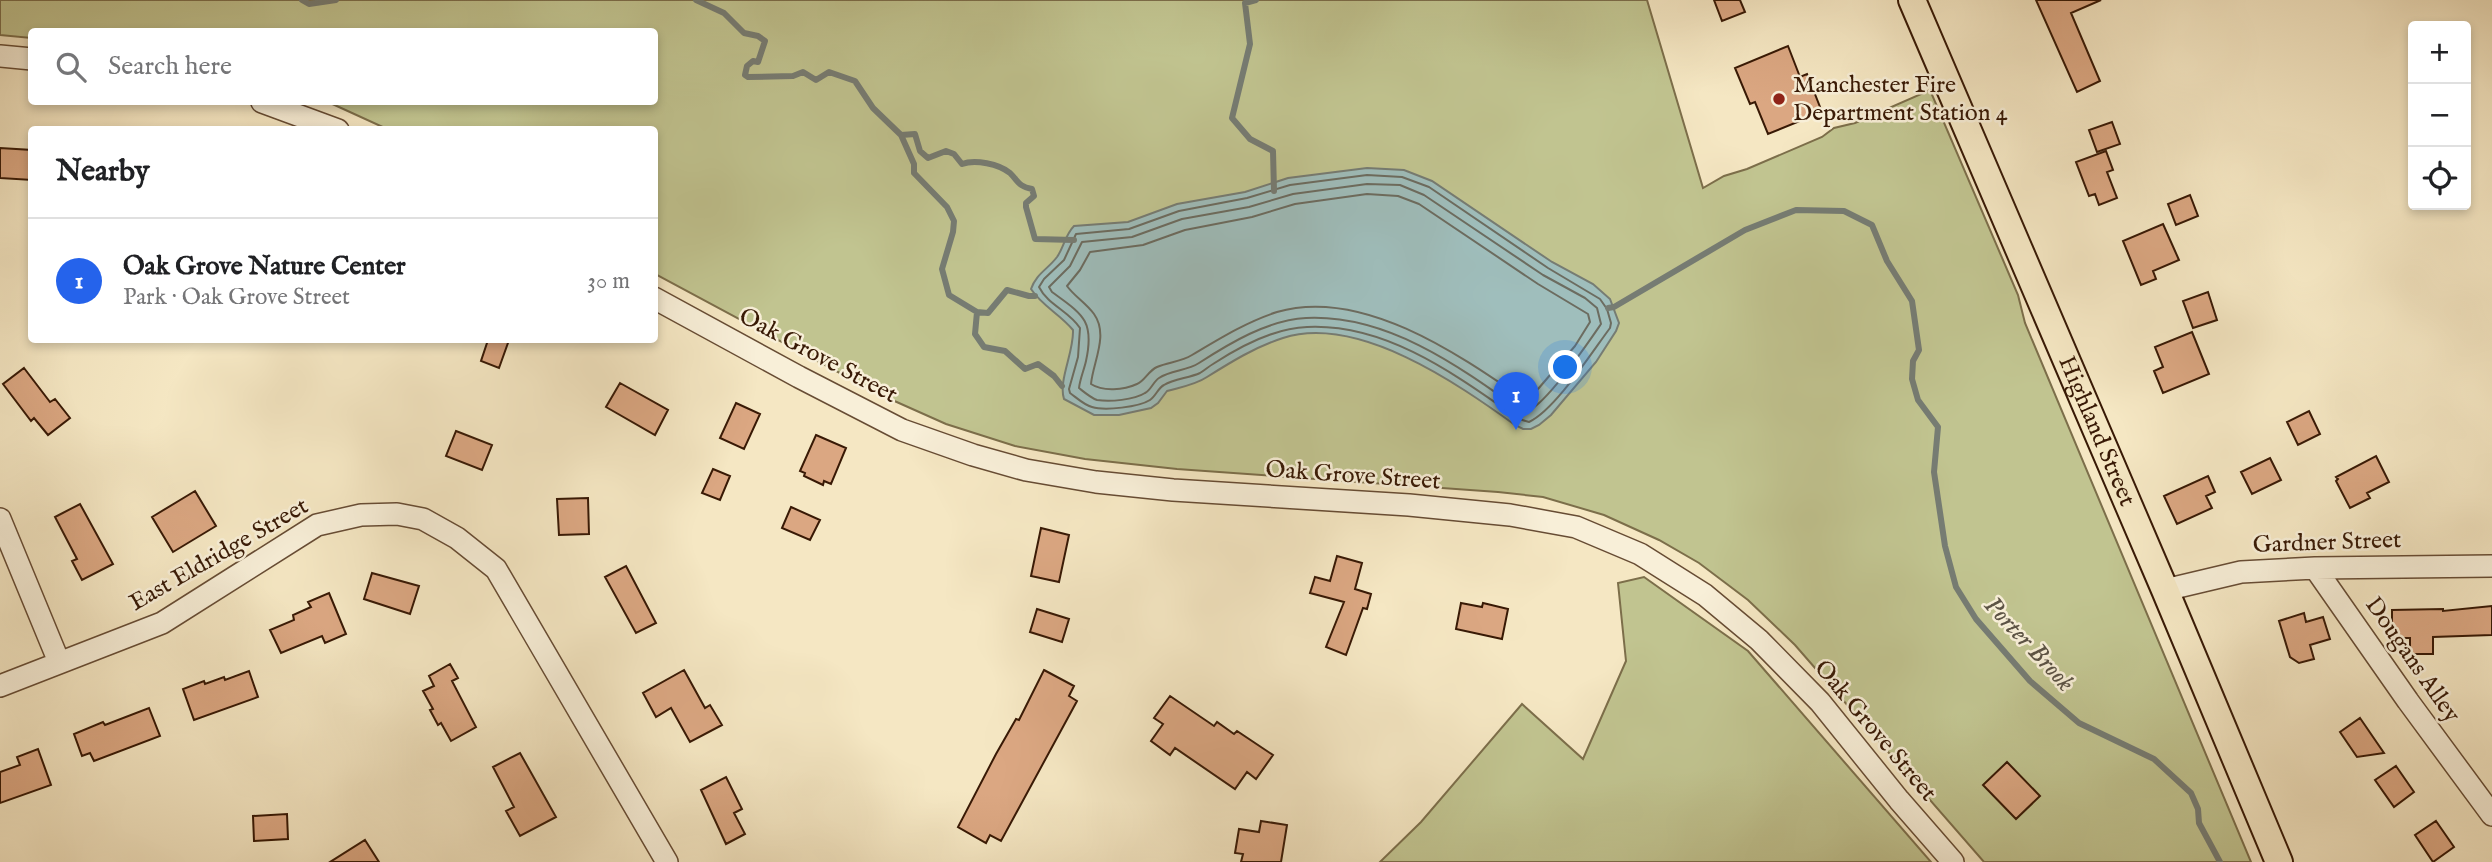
<!DOCTYPE html>
<meta charset="utf-8">
<style>
body{margin:0;font-family:"IM FELL English",serif;background:#f6f6f6;color:#202124}
.controls{position:absolute;right:21px;top:21px;display:grid;overflow:hidden;border-radius:7px;box-shadow:0 4px 10px #0003}
.controls button{width:63px;height:63px;display:grid;place-items:center;padding:0;border:0;border-bottom:2px solid #e0e0e0;background:#fff;color:#202124;font:35px sans-serif}
.you{position:absolute;left:1566px;top:368px;width:24px;height:24px;margin:-18px;border:5px solid #fff;border-radius:50%;background:#1a73e8;box-shadow:0 0 0 10px #1a73e833}
.badge{display:grid;place-items:center;width:46px;height:46px;border-radius:50%;background:#2563eb;color:#fff;font-size:23px;font-weight:700}
.pin{position:absolute;translate:-50% -58px;filter:drop-shadow(0 2px 4px #0008)}
.pin::after{content:'';position:absolute;top:37px;width:24px;height:21px;background:inherit;clip-path:polygon(0 0,100% 0,50% 100%)}
.list{margin:0;padding:0;list-style:none}
h2{display:flex;justify-content:space-between;align-items:center;height:91px;margin:0;padding:0 28px;font-size:30px}
h2 small{font-size:23px;font-weight:400;color:#757577}
.list li{display:grid;grid-template-columns:46px 1fr auto;gap:21px;align-items:center;box-sizing:border-box;height:126px;padding:0 28px;border-top:2px solid #e0e0e0}
.list b{display:block;font-size:26px;white-space:nowrap}
.list p{margin:0;font-size:23px;white-space:nowrap;color:#757577}
.list em{font-size:23px;font-style:normal;color:#757577}
.icon{flex:none;width:38px;height:38px;fill:none;stroke:currentColor;stroke-width:2;stroke-linecap:round;stroke-linejoin:round}
.map{position:relative;flex:none;width:2492px;height:862px;overflow:hidden}
.search{position:absolute;background:#fff;box-shadow:0 4px 10px #0003;left:28px;top:28px;width:630px;height:77px;display:flex;align-items:center;gap:18px;box-sizing:border-box;padding:0 24px;border-radius:7px;color:#757577;font-size:26px}
.panel{position:absolute;background:#fff;box-shadow:0 4px 10px #0003;left:28px;top:126px;width:630px;height:217px;border-radius:7px}
.map>svg:first-child{display:block}
</style>
<div class="map">
<svg width="2492" height="862" viewBox="0 0 2492 862">
<rect width="100%" height="100%" fill="#f5e7c3"/>
<filter id="stains"><feTurbulence type="fractalNoise" baseFrequency=".00286" numOctaves="4"/><feColorMatrix values="0 0 0 0 .2 0 0 0 0 .09 0 0 0 0 .02 0 0 0 .5 -.17"/></filter>
<radialGradient id="worn" r=".72"><stop offset=".6" stop-color="#630" stop-opacity="0"/><stop offset="1" stop-color="#630" stop-opacity=".3"/></radialGradient>
<path fill="#c1c490" stroke="#7c6e4a" stroke-width="2" d="M0,0h1647l56,188 21,-12 23,-7 75,-32 12,-9 21,-5 75,-33 88,205 7,28 226,539h-267l-189,-217 -47,-45 -49,-37 -40,-23 -55,-25 -61,-18 -45,-5 -321,-23 -92,-10 -70,-13 -69,-22 -65,-29 -226,-121 -1,-144 -267,-1 -59,-27h326v-70h-622l-1,6 -31,-3z
M1644,577l104,74 183,211h-551l41,-40 101,-118 61,55 43,-98 -8,-78z"/>
<path fill="#9fbebc" stroke="#767c73" stroke-width="2" d="M1367,168l37,2 28,11 120,81 41,22 17,15 9,24 -3,8 -20,31 -45,53 -12,10 -8,4h-8l-8,-4c-57,-41 -157,-111 -232,-87 -28,9 -52,24 -76,39 -12,8 -26,10 -40,14l-9,12 -7,5 -32,7h-25l-30,-16c-6,-18 10,-47 9,-69 -13,-16 -31,-24 -42,-41 5,-15 17,-20 26,-32 7,-10 8,-22 17,-31l54,-4 49,-18 68,-12 43,-14z"/>
<g fill="none" stroke-linecap="round" stroke-linejoin="round">
<path stroke="#6c6c60" stroke-width="2" d="M1367,175l35,2 27,10 119,81 52,31 7,10 4,14 -1,5c-18,24 -55,82 -81,94l-10,-3c-62,-43 -132,-96 -212,-92 -32,1 -68,20 -94,37 -5,3 -8,6 -13,9 -11,5 -26,6 -36,12 -6,3 -8,11 -14,15 -11,7 -45,11 -58,7 -8,-2 -15,-9 -22,-14l-1,-4 9,-32 2,-29c-11,-17 -32,-23 -41,-41l5,-8 20,-19 12,-26 53,-5 50,-18 68,-13 43,-13z
M1367,184l33,1 24,10 119,80 42,23 12,10 4,16c-11,16 -61,90 -78,88 -63,-45 -135,-98 -217,-94 -38,2 -76,25 -107,45 -12,8 -28,7 -40,15 -6,4 -8,12 -14,15 -11,7 -35,9 -48,7 -6,-2 -13,-8 -18,-12 1,-9 5,-18 7,-27 9,-41 -4,-47 -34,-69l-3,-5 21,-21 12,-24 50,-5 50,-18 67,-12 44,-13z
M1367,194l31,2 21,8 119,80 50,30 2,8 -15,24 -43,50 -7,4c-67,-46 -163,-113 -248,-88 -31,10 -58,27 -85,43 -11,7 -24,7 -35,12 -9,4 -12,14 -20,17 -13,6 -34,8 -46,0 2,-22 18,-49 3,-70 -8,-11 -20,-18 -27,-28l13,-16 10,-18 53,-7 42,-15 67,-13 43,-13z"/>
<path stroke="#767c73" stroke-width="6" d="M302,0l7,4 27,-4
M696,0l28,13 20,20 14,3 7,5 -7,21 -5,-1 -6,5 -2,9 3,2 45,-1 10,-4 13,8 13,-8 26,9 18,27 28,27 13,29v9l33,34 7,14 -1,11 -11,37 7,26 28,17 11,1 19,-23 22,6h6
M1256,0l-11,3 5,41 -18,74 18,21 23,12 1,40
M901,135l14,-1 5,17 8,7 18,-7 8,3 8,10c13,-5 37,0 48,9 9,9 8,13 22,16l2,7 -8,7v4l9,32 39,1
M1608,308l6,-1 131,-77 51,-20 48,1 28,14 15,36 25,40 7,49 -6,11 -1,18 6,21 20,27 -4,45 11,74 11,41 20,32 54,62 49,42 75,36 37,34 7,16 1,14 21,39
M977,312l-2,22 9,13 21,4 20,18 13,-5 16,12 8,10"/>
</g>
<path fill="#dba782" stroke="#381905" stroke-width="2" d="M1714,0h26l5,12 -23,9z
M2036,0h65l-30,13 29,68 -23,11z
M1788,46l12,31 7,-3 15,38 -54,22 -13,-32 -5,2 -15,-36z
M2112,122l8,22 -23,8 -8,-22z
M0,148l32,2v30l-32,-2z
M2106,151l7,19 -6,2 10,26 -18,7 -4,-11 -6,2 -13,-34z
M2190,195l8,21 -22,9 -8,-21z
M2163,224l16,36 -26,11 3,8 -15,6 -18,-44z
M2208,292l9,28 -24,8 -10,-27z
M2192,332l17,42 -46,19 -9,-22 9,-4 -8,-20z
M488,340h21l-10,28 -18,-7z
M24,368l26,34 5,-3 15,19 -22,17 -14,-17 -3,3 -28,-37z
M620,383l48,27 -13,25 -49,-28z
M736,403l24,11 -16,35 -24,-11z
M2309,411l11,23 -22,11 -11,-23z
M456,431l36,14 -10,25 -36,-14z
M816,435l30,13 -15,36 -7,-3 -1,4 -19,-9 1,-3 -5,-2z
M2376,456l13,26 -22,11 3,5 -20,10 -14,-27 2,-2 -2,-2z
M2270,458l11,22 -29,14 -11,-22z
M713,469l17,7 -10,24 -18,-7z
M2208,476l7,16 -9,4 6,12 -35,16 -13,-28z
M195,491l21,35 -43,26 -21,-35z
M588,498l1,36 -30,1 -2,-36z
M80,504l33,60 -31,16 -10,-19 5,-2 -22,-42z
M791,507l29,13 -10,20 -28,-12z
M1041,528l28,7 -10,47 -28,-6z
M1337,556l25,7 -7,26 16,5 -4,15 -4,-1 -17,47 -20,-8 18,-45 -34,-9 5,-16 15,4z
M626,566l30,57 -20,10 -31,-56z
M372,573l47,13 -9,28 -46,-15z
M329,593l17,41 -21,9 -3,-7 -41,17 -11,-23 24,-10 -1,-5 18,-8 -3,-5z
M1461,603l21,4 1,-4 25,6 -6,30 -46,-10z
M2492,606v29l-59,2v17h-23v-16h-18v-28l51,-1v2z
M1037,609l32,10 -7,23 -32,-10z
M2304,613l2,9 17,-5 7,22 -20,6 4,14 -15,4 -9,-6 -11,-36z
M450,664l8,14 -6,3 24,46 -25,14 -10,-18 -3,2 -8,-15 3,-1 -10,-18 11,-5 -5,-10z
M684,670l21,38 5,-3 12,20 -32,17 -19,-34 -15,9 -13,-24z
M1044,670l30,16 -5,10 8,5 -76,140 -11,-6 -4,8 -28,-16 38,-73 20,-35 3,1z
M249,671l9,26 -64,23 -11,-31 21,-8 1,3 19,-7 1,3z
M1170,696l44,30 3,-4 17,12 3,-3 36,24 -17,24 -9,-7 -12,17 -60,-41 -5,7 -19,-14 12,-17 -9,-6z
M149,708l11,28 -66,25 -4,-8 -8,3 -8,-22 29,-12 2,3z
M2360,718l24,35 -27,4 -17,-25z
M38,749l13,36 -51,18v-31l20,-7 -3,-8z
M520,753l36,64 -36,19 -14,-25 8,-4 -21,-40z
M2007,762l33,34 -24,23 -33,-34z
M2396,766l18,26 -20,15 -19,-27z
M726,777l16,32 -8,4 11,21 -19,10 -25,-54z
M287,814l1,25 -34,2 -1,-25z
M1261,821l26,4 -6,37h-40l2,-8 -8,-1 4,-24 20,3z
M2436,821l18,26 -21,15 -18,-27z
M365,840l14,22h-49z"/>
<g fill="none" stroke-linecap="round" stroke-linejoin="round">
<g stroke="#674c34" stroke-width="24">
<path id="minor" d="M0,56l32,3
M262,102l76,28
M654,298l145,79 103,53 71,25 53,15 70,12 77,8 236,15 101,10 66,12 64,27 65,41 54,45 61,62 79,98 54,62
M0,519l59,143
M2315,568l93,133 84,114
M2165,590l76,-18 74,-4 177,-2
M0,686l162,-63 155,-98 44,-10 36,-1 26,5 34,19 39,31 171,293"/>
</g>
<g stroke="#381905" stroke-width="30">
<g id="major">
<path id="s1" d="M1912,0l253,590 114,272"/>
</g>
</g>
<use href="#minor" stroke="#f8efd8" stroke-width="21"/>
<use href="#major" stroke="#f5e7c3" stroke-width="26"/>
</g>
<circle fill="#8f2418" stroke="#f8efd8" stroke-width="2.5" cx="1779" cy="99" r="7"/>
<g text-anchor="middle" dominant-baseline="central" stroke-width="5" stroke-linejoin="round" paint-order="stroke">
<g font-size="24" fill="#381905" stroke="#f8efd8" text-anchor="start">
<text x="1793" y="85">Manchester Fire<tspan x="1793" dy="28">Department Station 4</tspan></text>
</g>
<g font-size="24" fill="#381905" stroke="#f8efd8">
<text transform="translate(818 356) rotate(28)">Oak Grove Street</text>
<text stroke="none"><textPath href="#s1" startOffset="469">Highland Street</textPath></text>
<text transform="translate(1353 476) rotate(4)">Oak Grove Street</text>
<text transform="translate(2327 543) rotate(-2)">Gardner Street</text>
<text transform="translate(219 555) rotate(-30)">East Eldridge Street</text>
<text transform="translate(2412 660) rotate(55)">Dougans Alley</text>
<text transform="translate(1875 731) rotate(50)">Oak Grove Street</text>
</g>
<g font-size="26" font-style="italic" fill="#5c5345" stroke="#f8efd8">
<text transform="translate(2029 644) rotate(47)">Porter Brook</text>
</g>
</g>
<rect width="100%" height="100%" filter="url(#stains)"/>
<rect width="100%" height="100%" fill="url(#worn)"/>
</svg>
<div class="controls">
<button>+</button>
<button>−</button>
<button><svg class="icon" aria-label="locate" viewBox="0 0 24 24"><circle cx="12" cy="12" r="6"/><path d="M12 2v4M12 18v4M2 12h4M18 12h4"/></svg></button>
</div>
<div class="you"></div>
<div class="pin badge" style="left:1516px;top:430px">1</div>
<div class="search"><svg class="icon" aria-label="search" viewBox="0 0 24 24"><circle cx="10" cy="10" r="6"/><path d="M15 15l6 6"/></svg>Search here</div>
<section class="panel">
<h2>Nearby<small></small></h2>
<ul class="list">
<li><span class="badge">1</span><div><b>Oak Grove Nature Center</b><p>Park · Oak Grove Street</p></div><em>30 m</em></li>
</ul>
</section>
</div>
